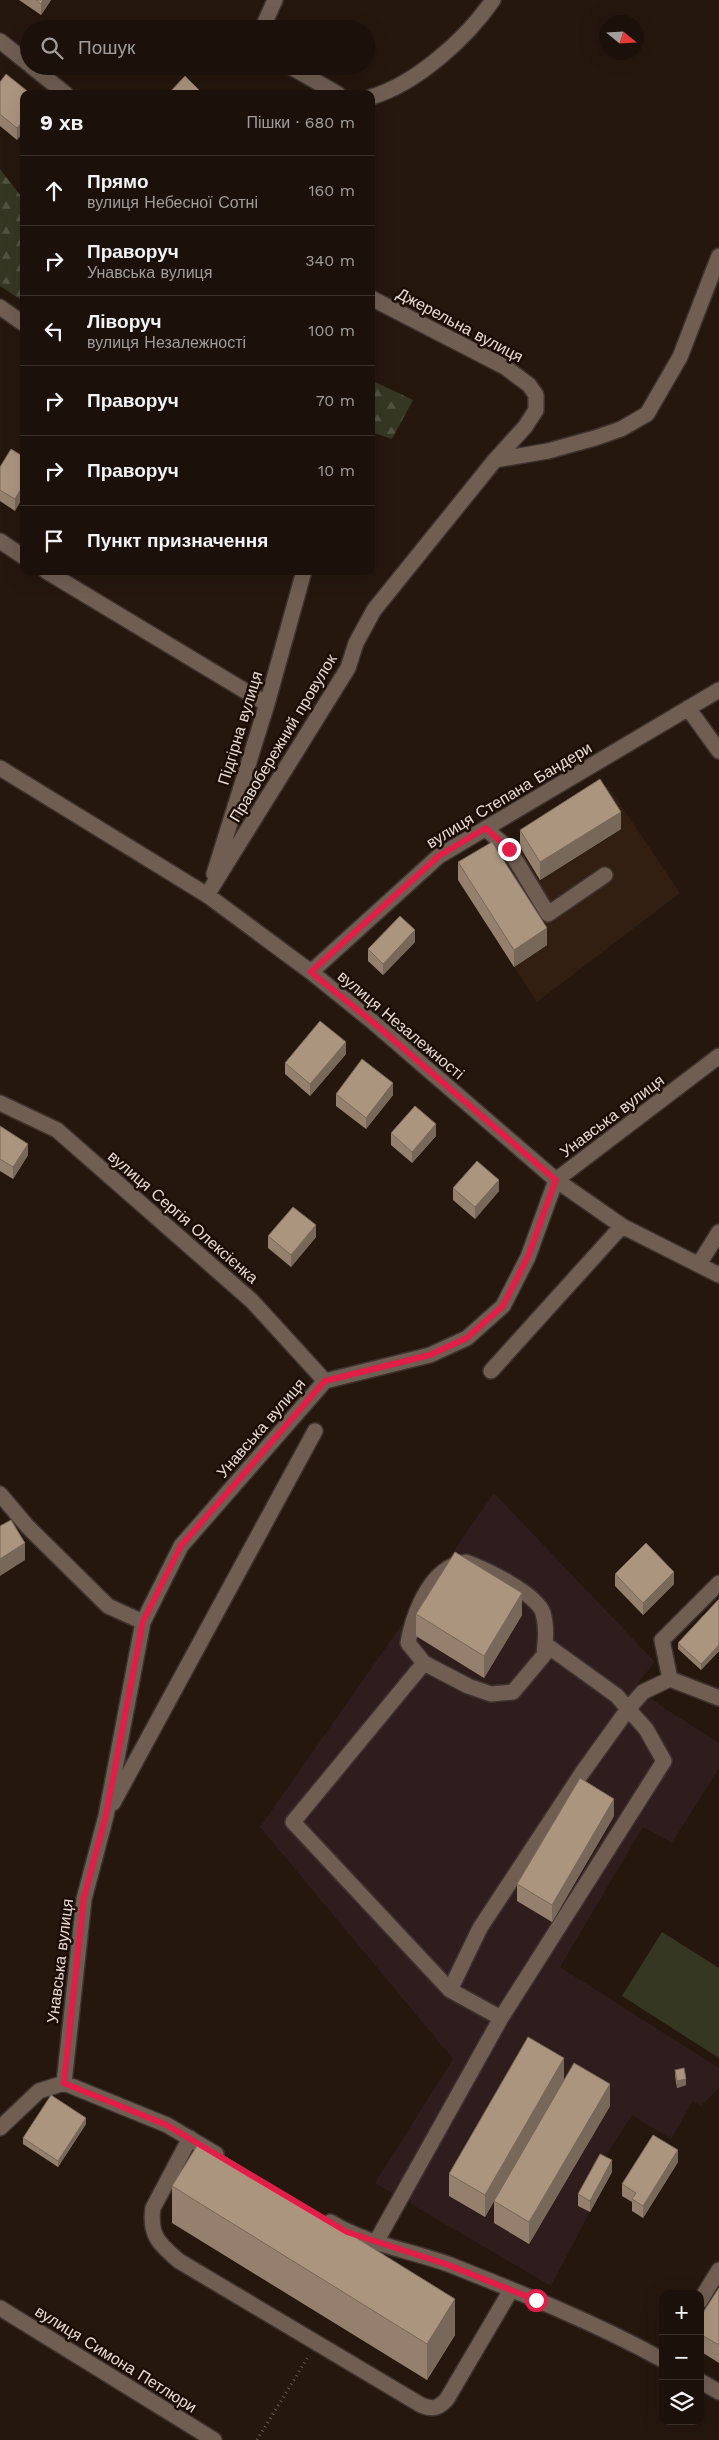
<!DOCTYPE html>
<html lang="uk">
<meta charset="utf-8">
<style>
body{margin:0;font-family:"Work Sans",sans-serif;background:#291f18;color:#f1f3f6}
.controls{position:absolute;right:15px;bottom:15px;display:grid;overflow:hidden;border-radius:10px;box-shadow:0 5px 20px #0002}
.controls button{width:45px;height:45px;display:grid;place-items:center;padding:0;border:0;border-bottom:1px solid #3a312b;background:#1c110a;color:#f1f3f6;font:25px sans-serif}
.compass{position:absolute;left:599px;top:15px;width:45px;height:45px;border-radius:50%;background:#1c110a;box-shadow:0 5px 20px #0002;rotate:108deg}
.stop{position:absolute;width:15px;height:15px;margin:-11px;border:4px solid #e11d48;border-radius:50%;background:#fff}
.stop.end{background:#e11d48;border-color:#fff;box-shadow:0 1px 5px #0008}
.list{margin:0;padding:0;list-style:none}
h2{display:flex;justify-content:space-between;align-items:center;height:65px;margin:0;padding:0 20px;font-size:21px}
h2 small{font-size:16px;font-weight:400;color:#a09d9c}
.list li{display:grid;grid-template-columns:32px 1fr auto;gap:15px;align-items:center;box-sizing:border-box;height:70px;padding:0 20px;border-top:1px solid #3a312b}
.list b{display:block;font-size:19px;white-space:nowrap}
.list p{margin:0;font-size:16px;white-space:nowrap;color:#a09d9c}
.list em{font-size:16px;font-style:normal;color:#a09d9c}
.icon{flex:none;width:28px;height:28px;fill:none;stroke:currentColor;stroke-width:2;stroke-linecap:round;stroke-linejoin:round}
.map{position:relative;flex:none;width:719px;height:2440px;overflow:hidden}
.search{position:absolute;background:#1c110a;box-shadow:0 5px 20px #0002;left:20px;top:20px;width:355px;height:55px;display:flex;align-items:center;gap:12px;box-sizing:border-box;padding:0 18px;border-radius:28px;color:#a09d9c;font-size:19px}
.panel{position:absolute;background:#1c110a;box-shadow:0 5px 20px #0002;left:20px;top:90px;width:355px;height:485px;border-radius:10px}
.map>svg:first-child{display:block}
</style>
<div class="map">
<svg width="719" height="2440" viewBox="0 0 719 2440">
<defs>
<pattern id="forest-firs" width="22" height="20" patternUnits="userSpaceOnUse" patternTransform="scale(1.25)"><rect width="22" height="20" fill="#363723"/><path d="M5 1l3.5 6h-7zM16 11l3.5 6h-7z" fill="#535342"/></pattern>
</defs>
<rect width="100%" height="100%" fill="#25170e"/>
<path fill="#2f1c1c" d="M494,1493l161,169 -17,21 5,9 18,14 58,37v25l-47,75 -29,-16 -83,140 159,101v20l-18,18 -8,-5 -22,38 -39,-24 -32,50 -22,41 12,6 -39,74 -176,-103 78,-124 -193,-232z"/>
<path fill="#331e12" d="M608,786l72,107 -143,109 -79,-122z"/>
<path fill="url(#forest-firs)" d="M0,169l24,31v102l-24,-16z
M371,380l42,20 -21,39 -21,-7z"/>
<path fill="#363723" d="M662,1932l57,36v90l-97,-62z"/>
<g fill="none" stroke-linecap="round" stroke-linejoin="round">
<g stroke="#3d322f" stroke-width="18">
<path id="minor" d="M262,29l13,-29
M0,41l29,23
M31,66l35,28
M289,66l49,28
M371,97c45,-13 96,-59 122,-97
M371,298l134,69 24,18 7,10v15l-11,17 -30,33
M0,307l24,17
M0,541l24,16
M46,571l221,133
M688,708l31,43
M0,768l207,127 104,77 62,50 183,158 66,46 97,49
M486,829l23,20 39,65 57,-39
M214,874l53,-170 37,-133
M207,895l141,-227 8,-25 18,-33 121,-150 53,-9 47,-13 26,-9 26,-15 33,-57 39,-101
M311,972l128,-116 280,-166
M0,1103l57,27 195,171 73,80
M699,1264l20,-32
M491,1371l131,-145
M0,1494l28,33 80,79 35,16
M719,1583l-57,57 8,39 49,19
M545,1644l-1,11 -31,37 -22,2 -23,-8 -44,-23 -16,-20c4,-24 17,-60 39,-74 5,-4 13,-5 19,-7 19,7 70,31 77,51 3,10 3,21 2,31l72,52 11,13 15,-17 27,-13
M424,1663l-131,159 157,168 51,28
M113,1803l202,-372
M64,2083l20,-184 22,-83 37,-194 38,-76 144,-165 105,-26 37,-17 36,-32 25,-49 28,-77 163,-124
M64,2083l103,42 49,29
M0,2128l39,-37 25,-8
M190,2138l-37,70c-4,27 6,36 26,53l242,144c12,5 18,3 26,-6l64,-109
M330,2222c36,22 79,28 118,42 73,29 146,58 215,96
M376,2242l125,-224 163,-257 -18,-32 -18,-20 -46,64 -102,155 -30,62
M700,2301l19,-31
M0,2308l214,132
M700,2381l19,11"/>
</g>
<path stroke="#665951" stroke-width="3" stroke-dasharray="1 4" stroke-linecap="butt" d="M257,2440l51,-83"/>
<use href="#minor" stroke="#705e53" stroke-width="15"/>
</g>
<path fill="#94806d" d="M19,0h32l-10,15z
M0,82l31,12 -14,46 -17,-14z
M24,457l-9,54 -15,-10v-34z
M621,829l-81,51 -20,-33v-17z
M458,862l89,83 -33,22 -56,-87z
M415,942l-32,33 -15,-14v-12z
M346,1054l-36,42 -25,-22v-11z
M336,1094l57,1 -27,34 -30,-23z
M0,1126l28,29 -15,24 -13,-8z
M391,1133l45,3 -24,27 -21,-18z
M453,1188l46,3 -24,28 -22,-19z
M268,1236l48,1 -25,30 -23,-19z
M615,1574l59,10 -31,31 -28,-29z
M719,1599v52l-18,19 -23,-21v-6z
M416,1614l106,1 -38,63 -68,-42z
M614,1816l-62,106 -35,-21v-17z
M675,2070l11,15 -9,3 -2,-12z
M564,2080l-62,106 108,-80 -81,138 -35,-21v-22l-9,16 -36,-21v-22z
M86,2124l-28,43 -35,-23v-6z
M678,2162l-35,56 -11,-7v-9l-10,-6v-12z
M612,2172l-22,40 -12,-6v-12z
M172,2186l283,149 -28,45 -255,-157z
M719,2288v75l-19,-12v-34z"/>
<path fill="#786859" d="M43,0h8l-10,15v-11z
M24,120v12l-7,8v-12z
M24,484v12l-9,15v-12z
M621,812v17l-81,51v-18z
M547,928v17l-33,22v-17z
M415,930v12l-32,33v-11z
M346,1042v12l-36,42v-12z
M393,1083v12l-27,34v-11z
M436,1124v12l-24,27v-11z
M28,1144v11l-15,24v-12z
M499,1180v11l-24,28v-12z
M316,1225v12l-25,30v-12z
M25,1543v17l-25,16v-17z
M674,1572v12l-31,31v-12z
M522,1593v22l-38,63v-22z
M719,1645v6l-18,19v-6z
M614,1799v17l-62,106v-17z
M564,2058v22l-79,137v-22z
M686,2079v6l-9,3v-7z
M610,2084v22l-81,138v-22z
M86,2118v6l-28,43v-6z
M678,2150v12l-35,56v-12z
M612,2160v12l-22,40v-11z
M455,2299v36l-28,45v-36z"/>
<path fill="#ac957f" stroke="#786859" d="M36,0h7l-2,4z
M6,74l25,20h-7v26l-7,8 -17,-14v-32z
M185,76l18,18h-35z
M11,449l13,8v27l-9,15 -15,-9v-23z
M600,779l21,33 -81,50 -20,-32z
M492,842l55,86 -33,22 -56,-88z
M400,916l15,14 -32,34 -15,-15z
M320,1021l26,21 -36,42 -25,-21z
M362,1059l31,24 -27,35 -30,-24z
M415,1106l21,18 -24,28 -21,-19z
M0,1126l28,18 -15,23 -13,-8z
M477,1161l22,19 -24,27 -22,-19z
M293,1207l23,18 -25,30 -23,-19z
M11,1520l14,23 -25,16v-33z
M646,1543l28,29 -31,31 -28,-29z
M455,1552l67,41 -38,63 -68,-42z
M719,1599v46l-18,19 -23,-21z
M580,1778l34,21 -62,106 -35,-21z
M528,2037l36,21 -79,137 -36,-21z
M574,2063l36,21 -81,138 -35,-21z
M684,2068l2,11 -9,2 -2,-11z
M51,2095l35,23 -28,43 -35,-23z
M653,2135l25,15 -35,56 -11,-7 4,-6 -14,-9z
M200,2141l255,158 -28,45 -255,-158z
M600,2154l12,6 -22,41 -12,-7z
M719,2288v57l-19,-11v-17z"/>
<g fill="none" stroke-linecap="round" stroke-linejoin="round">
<path stroke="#e11d48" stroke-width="6" d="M509,849l-23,-21 -47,28 -128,116 62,50 183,158 -28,77 -25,49 -36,32 -37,17 -105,26 -144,165 -38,76 -37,194 -22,82 -20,185 103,42 180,107 99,32 90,36"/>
</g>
<g text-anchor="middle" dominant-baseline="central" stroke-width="5" stroke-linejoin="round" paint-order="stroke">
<g font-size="16" fill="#e5dad4" stroke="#1c0e06">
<text transform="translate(460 325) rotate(28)">Джерельна вулиця</text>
<text transform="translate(240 728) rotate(-73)">Підгірна вулиця</text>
<text transform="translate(283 738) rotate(-59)">Правобережний провулок</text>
<text transform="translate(509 795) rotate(-31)">вулиця Степана Бандери</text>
<text transform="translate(401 1025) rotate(40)">вулиця Незалежності</text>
<text transform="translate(612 1116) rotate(-37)">Унавська вулиця</text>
<text transform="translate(183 1217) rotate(41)">вулиця Сергія Олексієнка</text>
<text transform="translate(261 1428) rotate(-49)">Унавська вулиця</text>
<text transform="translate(60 1961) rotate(-83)">Унавська вулиця</text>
<text transform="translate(116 2359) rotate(32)">вулиця Симона Петлюри</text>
</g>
</g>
</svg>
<div class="controls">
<button>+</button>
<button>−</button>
<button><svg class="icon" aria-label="layers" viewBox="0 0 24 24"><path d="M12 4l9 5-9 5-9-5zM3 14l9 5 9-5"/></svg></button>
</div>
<svg class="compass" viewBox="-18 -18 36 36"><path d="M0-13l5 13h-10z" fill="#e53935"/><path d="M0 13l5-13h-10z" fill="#a09d9c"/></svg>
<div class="stop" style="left:536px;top:2300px"></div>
<div class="stop end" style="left:509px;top:849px"></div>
<div class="search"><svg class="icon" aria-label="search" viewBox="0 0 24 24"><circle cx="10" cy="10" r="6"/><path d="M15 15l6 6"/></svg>Пошук</div>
<section class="panel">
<h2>9 хв<small>Пішки · 680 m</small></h2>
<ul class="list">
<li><svg class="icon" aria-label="ahead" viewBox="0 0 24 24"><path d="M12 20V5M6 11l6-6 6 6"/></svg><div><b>Прямо</b><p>вулиця Небесної Сотні</p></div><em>160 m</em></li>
<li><svg class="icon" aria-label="right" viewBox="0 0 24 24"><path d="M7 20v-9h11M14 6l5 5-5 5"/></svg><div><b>Праворуч</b><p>Унавська вулиця</p></div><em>340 m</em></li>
<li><svg class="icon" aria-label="left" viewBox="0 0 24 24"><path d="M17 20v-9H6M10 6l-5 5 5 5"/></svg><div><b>Ліворуч</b><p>вулиця Незалежності</p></div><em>100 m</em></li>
<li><svg class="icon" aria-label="right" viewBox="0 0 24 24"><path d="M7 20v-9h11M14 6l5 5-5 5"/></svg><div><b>Праворуч</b></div><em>70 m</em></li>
<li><svg class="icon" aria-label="right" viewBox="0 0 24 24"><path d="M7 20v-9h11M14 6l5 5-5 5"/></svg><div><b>Праворуч</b></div><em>10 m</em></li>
<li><svg class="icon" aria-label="arrive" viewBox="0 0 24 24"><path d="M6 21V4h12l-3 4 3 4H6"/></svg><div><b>Пункт призначення</b></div></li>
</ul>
</section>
</div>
